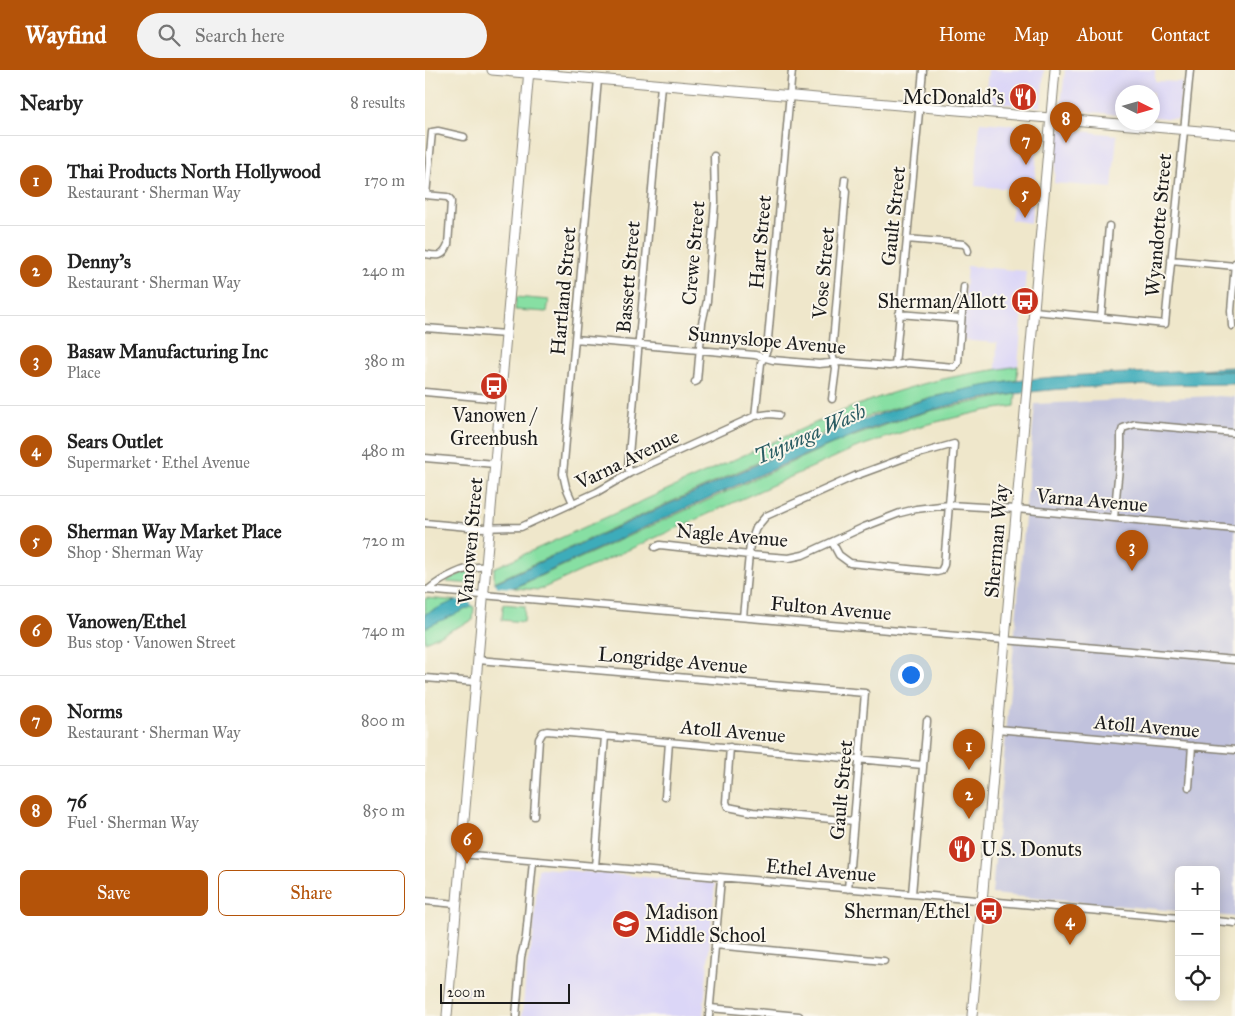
<!DOCTYPE html>
<meta charset="utf-8">
<style>
body{margin:0;font-family:"IM FELL Great Primer",serif;background:#f2f2f2;color:#222}
.controls{position:absolute;right:15px;bottom:15px;display:grid;overflow:hidden;border-radius:8px;box-shadow:0 2px 12px #0003}
.controls button{width:45px;height:45px;display:grid;place-items:center;padding:0;border:0;border-bottom:1px solid #e0e0e0;background:#fff;color:#222;font:25px sans-serif}
.compass{position:absolute;left:690px;top:15px;width:45px;height:45px;border-radius:50%;background:#fff;box-shadow:0 2px 12px #0003;rotate:95deg}
.scale{position:absolute;left:15px;bottom:12px;width:130px;box-sizing:border-box;padding-left:5px;border:2px solid #1c1c1c;border-top:0;font-size:14px;line-height:18px;white-space:nowrap;color:#1c1c1c;-webkit-text-stroke:4px #fbf7ec;paint-order:stroke}
.you{position:absolute;left:485px;top:604px;width:18px;height:18px;margin:-12px;border:4px solid #fff;border-radius:50%;background:#1a73e8;box-shadow:0 0 0 8px #1a73e833}
.badge{display:grid;place-items:center;width:32px;height:32px;border-radius:50%;background:#b45309;color:#fff;font-size:16px;font-weight:700}
.pin{position:absolute;translate:-50% -41px;filter:drop-shadow(0 1px 2px #0008)}
.pin::after{content:'';position:absolute;top:26px;width:18px;height:15px;background:inherit;clip-path:polygon(0 0,100% 0,50% 100%)}
.list{margin:0;padding:0;list-style:none}
h2{display:flex;justify-content:space-between;align-items:center;height:65px;margin:0;padding:0 20px;font-size:21px}
h2 small{font-size:16px;font-weight:400;color:#767676}
.list li{display:grid;grid-template-columns:32px 1fr auto;gap:15px;align-items:center;box-sizing:border-box;height:90px;padding:0 20px;border-top:1px solid #e0e0e0}
.list b{display:block;font-size:19px;white-space:nowrap}
.list p{margin:0;font-size:16px;white-space:nowrap;color:#767676}
.list em{font-size:16px;font-style:normal;color:#767676}
.actions{display:flex;gap:10px;padding:15px 20px}
.actions a{flex:1;padding:11px 0;border:1px solid #b45309;border-radius:8px;text-align:center;font-size:18px;color:#b45309}
.actions .main{background:#b45309;color:#fff}
.icon{flex:none;width:28px;height:28px;fill:none;stroke:currentColor;stroke-width:2;stroke-linecap:round;stroke-linejoin:round}
.map{position:relative;flex:none;width:810px;height:946px;overflow:hidden}
header{display:flex;align-items:center;gap:30px;box-sizing:border-box;height:70px;padding:0 25px;background:#b45309;color:#fff}
header strong{font-size:24px}
nav{display:flex;gap:28px;margin-inline-start:auto;font-size:18px}
.search{width:350px;height:45px;background:#f2f2f2;display:flex;align-items:center;gap:12px;box-sizing:border-box;padding:0 18px;border-radius:28px;color:#767676;font-size:19px}
main{display:flex}
aside{flex:1;background:#fff}
.map>svg:first-child{display:block}
</style>
<header>
<strong>Wayfind</strong>
<div class="search"><svg class="icon" aria-label="search" viewBox="0 0 24 24"><circle cx="10" cy="10" r="6"/><path d="M15 15l6 6"/></svg>Search here</div>
<nav><a>Home</a><a>Map</a><a>About</a><a>Contact</a></nav>
</header>
<main>
<aside>
<h2>Nearby<small>8 results</small></h2>
<ul class="list">
<li><span class="badge">1</span><div><b>Thai Products North Hollywood</b><p>Restaurant · Sherman Way</p></div><em>170 m</em></li>
<li><span class="badge">2</span><div><b>Denny's</b><p>Restaurant · Sherman Way</p></div><em>240 m</em></li>
<li><span class="badge">3</span><div><b>Basaw Manufacturing Inc</b><p>Place</p></div><em>380 m</em></li>
<li><span class="badge">4</span><div><b>Sears Outlet</b><p>Supermarket · Ethel Avenue</p></div><em>480 m</em></li>
<li><span class="badge">5</span><div><b>Sherman Way Market Place</b><p>Shop · Sherman Way</p></div><em>720 m</em></li>
<li><span class="badge">6</span><div><b>Vanowen/Ethel</b><p>Bus stop · Vanowen Street</p></div><em>740 m</em></li>
<li><span class="badge">7</span><div><b>Norms</b><p>Restaurant · Sherman Way</p></div><em>800 m</em></li>
<li><span class="badge">8</span><div><b>76</b><p>Fuel · Sherman Way</p></div><em>850 m</em></li>
</ul>
<div class="actions"><a class="main">Save</a><a>Share</a></div>
</aside>
<div class="map">
<svg width="810" height="946" viewBox="0 0 810 946">
<rect width="100%" height="100%" fill="#fbf7ec"/>
<filter id="ink" filterUnits="userSpaceOnUse"><feTurbulence type="fractalNoise" baseFrequency=".02" numOctaves="2"/><feDisplacementMap in="SourceGraphic" scale="10" xChannelSelector="R" yChannelSelector="G"/><feConvolveMatrix kernelMatrix="1 2 1 2 8 2 1 2 1" color-interpolation-filters="sRGB"/></filter>
<filter id="wash" filterUnits="userSpaceOnUse"><feTurbulence type="fractalNoise" baseFrequency=".0096" numOctaves="4" result="noise"/><feDisplacementMap in="SourceGraphic" scale="20" xChannelSelector="R" yChannelSelector="G"/><feGaussianBlur stdDeviation="1.12" result="paint"/><feColorMatrix in="noise" values="0 0 0 0 0 0 0 0 0 0 0 0 0 0 0 0 0 1.4 0 .05"/><feComposite in="paint" operator="in"/></filter>
<g filter="url(#wash)">
<rect width="100%" height="100%" fill="#efe7cb"/>
<path fill="#dbd6f7" d="M563,0h56l-3,35 -2,2 -54,-5z
M640,0h90v11l27,1 -4,37 -25,-2v-25h-30l-1,23 -58,-6 -3,-3z
M555,52l57,5 2,3 -8,93 -20,-3 2,-31 -38,-3z
M637,59l55,6 -5,53 -58,-5 4,-51z
M542,196l59,5 -8,95 -22,4 1,-27 -36,-3z
M116,798l171,15 3,1 -12,132h-181l5,-51 6,-27 5,-69z"/>
<path fill="#c1c2dd" d="M790,326l20,1v520l-19,-2v-45h-37v41l-187,-17 43,-490z
M33,916l23,2 -1,9 -23,-2z"/>
<path fill="#87dfa3" stroke="#527e60" d="M91,227l33,3 -2,12 -32,-2z
M593,296l-1,14 -86,17 -69,21 -48,19 -320,145v-14l341,-154c39,-16 78,-29 118,-37 22,-5 44,-7 65,-11z
M591,324l-1,12 -32,5 -59,14 -69,23 -316,142 -25,-2 318,-144 59,-21 39,-12z
M52,499l-3,15 -27,-2v-2l22,-10z
M1,528l43,4 5,5 -1,13 -48,22v-43z
M78,534l22,2 -1,16 -22,-2z"/>
<path fill="#3dacba" stroke="#2c646b" d="M810,297v3l-32,1h32v13c-95,1 -190,0 -283,21 -83,18 -160,56 -237,90 -97,44 -193,89 -290,133v-14l384,-173c50,-20 101,-39 154,-51 65,-14 131,-16 196,-18 26,-1 51,-5 76,-5z"/>
<path fill="#efe7cb" d="M69,512l4,5 16,1 -40,19 -5,-5 -15,-2z"/>
</g>
<g filter="url(#ink)">
<g fill="none" stroke-linecap="round" stroke-linejoin="round">
<g stroke="#868274" stroke-width="9">
<path id="minor" d="M0,125l22,2 3,2 1,3 -3,43c-5,13 -11,11 -23,9
M1,125l6,-63 6,-1 26,6
M482,169l57,5 3,3 1,4
M746,190l64,6
M609,241l131,13 25,-254
M474,244l62,5
M676,247l8,-91
M807,256l-1,-15 4,-48
M0,258l81,6
M150,269l180,16 18,5 46,4 21,-2 49,4 19,-3 46,4 4,-4 6,-76
M470,295l28,-295
M270,312l2,-1 5,-58 5,-22 8,-99 -1,-46
M0,322l75,7
M407,329l4,-31 -4,-14 14,-163 -2,-4 1,-8
M330,346l6,-53 6,-13 25,-280
M0,388l70,6
M205,403l-2,-6 33,-382
M148,433l-7,-16 -3,-13 35,-395
M689,448l7,-70v-14l2,-6 12,-4 100,9
M0,453l54,5 42,-1 76,-35 33,-19 125,-57 15,-2 9,1
M230,477l5,-2 89,10 40,3 14,-3 61,-28 36,-14 16,-4 33,-4 67,4 219,20
M0,520l810,70
M3,520c14,-12 39,-25 57,-23
M318,547l7,-73 6,-16 10,-12 89,-40 49,-18 50,-14 -10,121 -3,6 -4,1 -87,-9 -11,-8 -7,-13
M53,590l387,33 -17,196
M0,608l51,4
M572,659l238,21
M305,677l-4,55 2,5 25,5 101,9
M764,717l3,-41
M240,727l4,-55
M109,746l5,-77 4,-7 4,-1 376,34
M36,784l718,64
M170,797l10,-131
M487,824l15,-173
M0,831l31,3
M791,851l19,2
M290,875l169,16
M285,938l89,8
M91,946l5,-59 5,-20 7,-76
M284,946l12,-138"/>
</g>
<g stroke="#868274" stroke-width="11">
<path id="major" d="M67,0l743,64
M22,946l82,-946
M547,946l83,-946"/>
</g>
<use href="#minor" stroke="#fff" stroke-width="6"/>
<use href="#major" stroke="#fff" stroke-width="9"/>
</g>
</g>
<defs>
<g id="restaurant-disc" transform="scale(1.4375)"><circle r="9.5" fill="#c8321e" stroke="#fbf7ec"/><path d="M-5-6h1v4h1v-4h1v4h1v-4h1v5L-1.5 .5V6h-2V.5L-5-1ZM5-6V6H3V1.5H1.5Q1.5-4 5-6Z" fill="#fff"/></g>
<g id="bus-disc" transform="scale(1.4375)"><circle r="9.5" fill="#c8321e" stroke="#fbf7ec"/><path d="M-5-6H5V4H4V6H2V4H-2V6H-4V4H-5ZM-3.5-4V0h7V-4ZM-3.5 1.2v1.5H-2V1.2ZM2 1.2v1.5H3.5V1.2Z" fill="#fff"/></g>
<g id="school-disc" transform="scale(1.4375)"><circle r="9.5" fill="#c8321e" stroke="#fbf7ec"/><path d="M0-5L7-2L0 1L-7-2ZM-4 1L0 2.5L4 1V4Q0 6-4 4Z" fill="#fff"/></g>
</defs>
<g fill-rule="evenodd">
<use href="#restaurant-disc" x="598" y="27"/>
<use href="#bus-disc" x="600" y="231"/>
<use href="#bus-disc" x="69" y="316"/>
<use href="#restaurant-disc" x="537" y="779"/>
<use href="#bus-disc" x="564" y="841"/>
<use href="#school-disc" x="201" y="854"/>
</g>
<g text-anchor="middle" dominant-baseline="central" stroke-width="4" stroke-linejoin="round" paint-order="stroke">
<g font-size="20" fill="#1c1c1c" stroke="#fbf7ec" text-anchor="end">
<text x="579" y="27">McDonald's</text>
<text x="581" y="231">Sherman/Allott</text>
<text x="69" y="345" text-anchor="middle">Vanowen /<tspan x="69" dy="23">Greenbush</tspan></text>
<text x="556" y="779" text-anchor="start">U.S. Donuts</text>
<text x="545" y="841">Sherman/Ethel</text>
<text x="220" y="842" text-anchor="start">Madison<tspan x="220" dy="23">Middle School</tspan></text>
</g>
<g font-size="20" fill="#1c1c1c" stroke="#fbf7ec">
<text transform="translate(468 146) rotate(-84)">Gault Street</text>
<text transform="translate(733 155) rotate(-85)">Wyandotte Street</text>
<text transform="translate(335 172) rotate(-85)">Hart Street</text>
<text transform="translate(268 183) rotate(-85)">Crewe Street</text>
<text transform="translate(398 203) rotate(-85)">Vose Street</text>
<text transform="translate(203 207) rotate(-85)">Bassett Street</text>
<text transform="translate(138 221) rotate(-85)">Hartland Street</text>
<text transform="translate(342 270) rotate(5)">Sunnyslope Avenue</text>
<text transform="translate(202 389) rotate(-26)">Varna Avenue</text>
<text transform="translate(667 430) rotate(5)">Varna Avenue</text>
<text transform="translate(307 465) rotate(5)">Nagle Avenue</text>
<text transform="translate(45 471) rotate(-85)">Vanowen Street</text>
<text transform="translate(571 471) rotate(-85)">Sherman Way</text>
<text transform="translate(406 538) rotate(5)">Fulton Avenue</text>
<text transform="translate(248 590) rotate(5)">Longridge Avenue</text>
<text transform="translate(722 656) rotate(5)">Atoll Avenue</text>
<text transform="translate(308 661) rotate(5)">Atoll Avenue</text>
<text transform="translate(416 720) rotate(-85)">Gault Street</text>
<text transform="translate(396 800) rotate(5)">Ethel Avenue</text>
</g>
<g font-size="21" font-style="italic" fill="#2b5d63" stroke="#fbf7ec">
<text transform="translate(385 364) rotate(-24)">Tujunga Wash</text>
</g>
</g>
</svg>
<div class="controls">
<button>+</button>
<button>−</button>
<button><svg class="icon" aria-label="locate" viewBox="0 0 24 24"><circle cx="12" cy="12" r="6"/><path d="M12 2v4M12 18v4M2 12h4M18 12h4"/></svg></button>
</div>
<svg class="compass" viewBox="-18 -18 36 36"><path d="M0-13l5 13h-10z" fill="#e53935"/><path d="M0 13l5-13h-10z" fill="#767676"/></svg>
<div class="scale">200 m</div>
<div class="you"></div>
<div class="pin badge" style="left:544px;top:700px">1</div>
<div class="pin badge" style="left:544px;top:749px">2</div>
<div class="pin badge" style="left:707px;top:501px">3</div>
<div class="pin badge" style="left:645px;top:875px">4</div>
<div class="pin badge" style="left:600px;top:148px">5</div>
<div class="pin badge" style="left:42px;top:794px">6</div>
<div class="pin badge" style="left:601px;top:95px">7</div>
<div class="pin badge" style="left:641px;top:73px">8</div>
</div>
</main>
